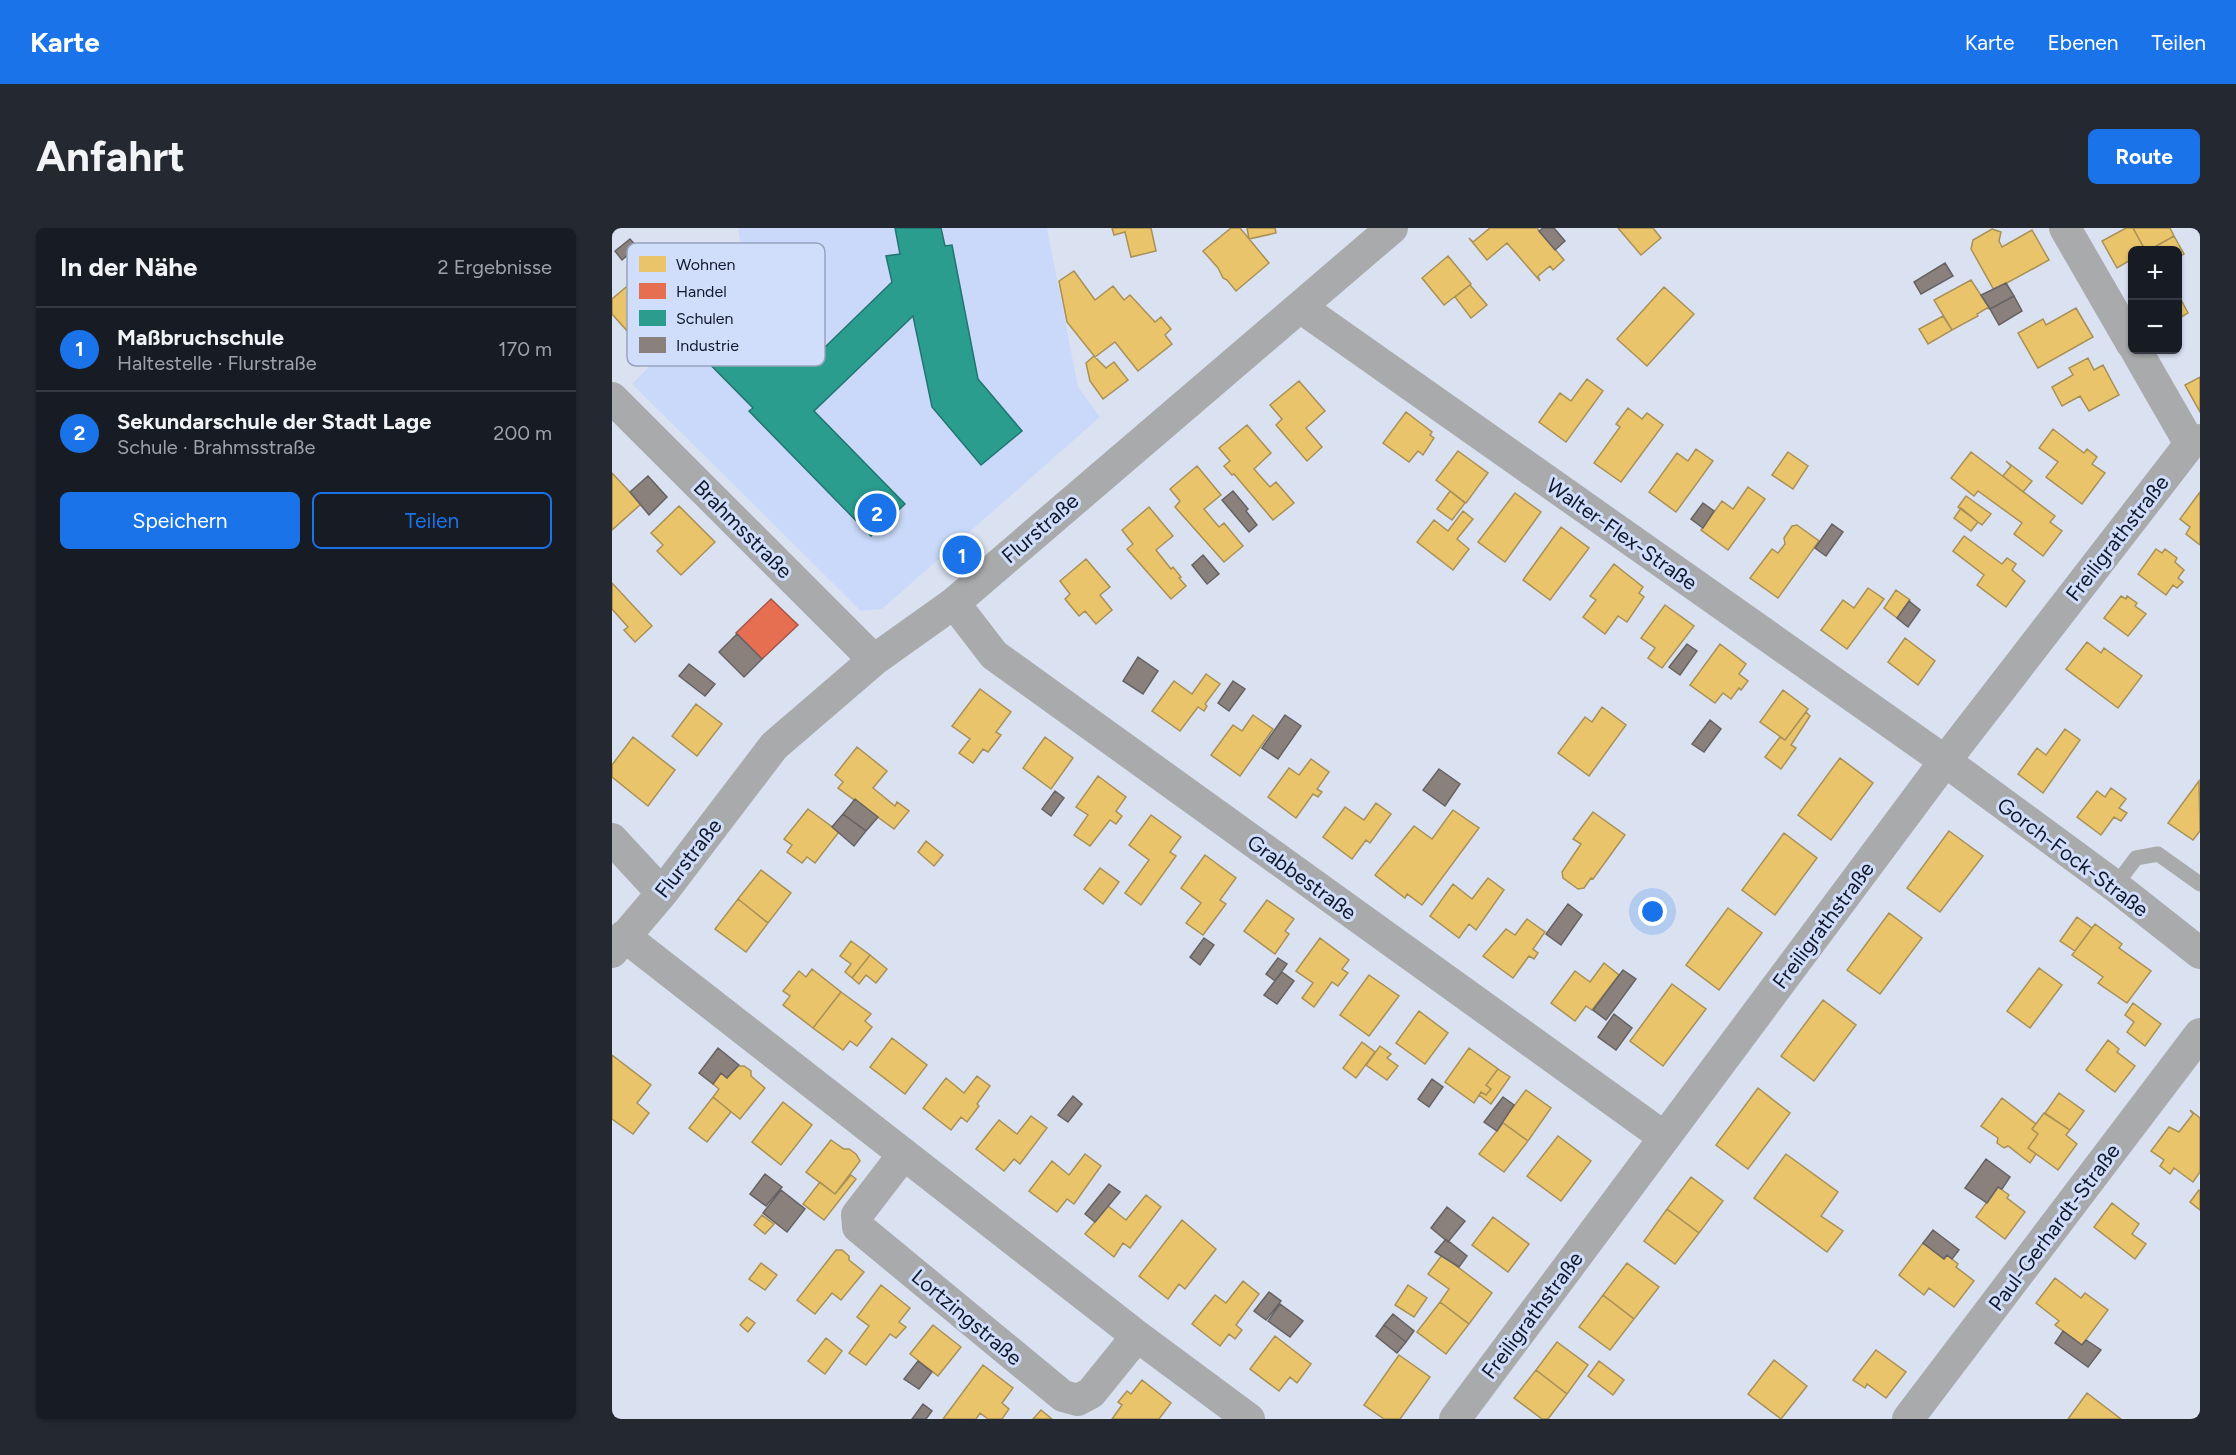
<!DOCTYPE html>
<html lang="de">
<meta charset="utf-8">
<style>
body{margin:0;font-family:Figtree,sans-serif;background:#242831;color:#f1f3f6}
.controls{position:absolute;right:18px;top:18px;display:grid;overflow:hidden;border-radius:9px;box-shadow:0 2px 4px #0004}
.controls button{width:54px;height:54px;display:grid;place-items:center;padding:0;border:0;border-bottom:2px solid #363941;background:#171b24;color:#f1f3f6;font:30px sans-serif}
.you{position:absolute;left:1041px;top:684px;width:21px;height:21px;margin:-15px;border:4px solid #fff;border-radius:50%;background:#1a73e8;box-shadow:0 0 0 9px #1a73e833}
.badge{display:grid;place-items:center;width:39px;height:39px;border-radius:50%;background:#1a73e8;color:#fff;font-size:20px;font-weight:700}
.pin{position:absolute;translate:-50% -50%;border:3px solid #fff;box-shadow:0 2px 6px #0006}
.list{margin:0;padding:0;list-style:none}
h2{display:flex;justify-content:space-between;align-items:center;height:78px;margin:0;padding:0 24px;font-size:26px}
h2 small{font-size:20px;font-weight:400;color:#9ea1a6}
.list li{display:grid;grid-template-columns:39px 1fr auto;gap:18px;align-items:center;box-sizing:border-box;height:84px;padding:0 24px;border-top:2px solid #363941}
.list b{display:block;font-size:22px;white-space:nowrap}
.list p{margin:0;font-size:20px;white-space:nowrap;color:#9ea1a6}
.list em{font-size:20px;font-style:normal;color:#9ea1a6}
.actions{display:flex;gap:12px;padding:18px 24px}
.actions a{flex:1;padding:14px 0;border:2px solid #1a73e8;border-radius:9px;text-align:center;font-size:21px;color:#1a73e8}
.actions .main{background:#1a73e8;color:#fff}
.map{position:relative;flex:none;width:1588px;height:1191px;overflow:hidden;border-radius:9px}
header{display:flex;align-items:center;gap:36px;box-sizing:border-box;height:84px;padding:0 30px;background:#1a73e8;color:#fff}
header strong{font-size:28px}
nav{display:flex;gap:33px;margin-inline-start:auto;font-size:21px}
.intro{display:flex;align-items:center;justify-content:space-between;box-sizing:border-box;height:144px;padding:0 36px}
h1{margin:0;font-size:42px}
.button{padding:15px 27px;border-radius:9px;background:#1a73e8;color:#fff;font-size:21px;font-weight:700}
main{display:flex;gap:36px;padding:0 36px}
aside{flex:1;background:#171b24;border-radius:9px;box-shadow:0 2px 4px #0004}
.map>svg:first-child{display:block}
</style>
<header>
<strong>Karte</strong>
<nav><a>Karte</a><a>Ebenen</a><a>Teilen</a></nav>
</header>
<div class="intro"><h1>Anfahrt</h1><a class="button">Route</a></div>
<main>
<aside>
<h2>In der Nähe<small>2 Ergebnisse</small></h2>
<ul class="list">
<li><span class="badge">1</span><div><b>Maßbruchschule</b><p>Haltestelle · Flurstraße</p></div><em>170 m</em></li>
<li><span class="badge">2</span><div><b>Sekundarschule der Stadt Lage</b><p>Schule · Brahmsstraße</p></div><em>200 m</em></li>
</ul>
<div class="actions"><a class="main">Speichern</a><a>Teilen</a></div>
</aside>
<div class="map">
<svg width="1588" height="1191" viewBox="0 0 1588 1191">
<rect width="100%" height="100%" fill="#dae2f2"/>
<path fill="#cad9f9" d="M126,0h309l31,159 22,30 -218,192 -21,2 -229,-227 113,-113z"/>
<path fill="#e9c46a" stroke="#a89057" stroke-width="1.5" d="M500,0h39l5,23 -25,6 -6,-25 -11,3z
M619,0h9l29,35 -33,28 -9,-11 -4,-2 -5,-10 -15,-17z
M635,0h28l1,5 -27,6z
M878,0h47l27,32 -11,10 -3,-4 -12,10 2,5 -33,-38 -20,17 -18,-22 4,4z
M1006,0h35l8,10 -20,17z
M1514,0h7l12,22h-13v9l-15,9 -15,-27z
M1521,0h37l4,8 -23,13 1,1h-7z
M1380,1l9,3 -2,9 3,6 30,-17 17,30 -55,30 -23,-41 2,-9z
M1562,8l10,18 -6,3v-7h-26l-1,-1z
M836,28l23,28 -27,21 -22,-27z
M462,43l21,29 18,-14 11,14 6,-5 25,27 6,-5 10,12 -6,6 7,9 -34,27 -23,-29 -20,15 -28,-35 -8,-41z
M26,49l23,27 -33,28 -16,-18v-15z
M1359,52l19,29 -3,-1 -10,6 1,2 -26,14 -18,-30z
M858,57l17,20 -16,13 -16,-21z
M1052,59l30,27 -47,52 -30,-27z
M1566,66l10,19 -10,6z
M1464,80l17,29 -55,31 -20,-35 25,-14 3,6z
M1331,88l9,14 -24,14 -9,-15z
M482,128l12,12 8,-6 14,18 -25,19 -13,-18 -4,-18z
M1476,130l6,12 9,-5 16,30 -30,16 -9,-15 -18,10 -10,-19 21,-12 -4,-7z
M1588,149v35l-15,-27z
M975,151l16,12 -37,51 -27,-20 21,-29 11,8z
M687,153l26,30 -19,17 16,19 -15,14 -31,-36 6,-6 -12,-14z
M1016,180l14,11 5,-6 16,12 -42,57 -27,-19 26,-36 -4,-3z
M794,184l26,20 -2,3 4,3 -11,17 -5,-4 -9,11 -26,-19z
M635,197l24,28 -17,16 16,18 6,-5 18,21 -21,17 -39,-46 -2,1 -8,-9 6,-5 -11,-13z
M1441,201l31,24 3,-4 10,8 -5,7 13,9 -23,31 -36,-27 12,-15 -19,-14z
M1084,221l17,12 -37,51 -27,-20 28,-39 11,8z
M846,223l30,22 -22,30 -30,-23z
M1176,224l20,14 -15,23 -21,-14z
M1359,224l84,64 -5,6 12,9 -19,25 -29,-22 8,-11 -44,-32 -4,5 -23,-18z
M1394,233l26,20 -9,11 -20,-16 8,-10z
M585,238l24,29 -17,14 15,18 5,-4 19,23 -19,16 -49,-55 5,-6 -10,-12z
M0,245l29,31 -29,26z
M1136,259l17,12 -37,51 -27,-20 21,-29 11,8z
M838,263l15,12 -13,17 -15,-11z
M1588,264v53l-14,-11 4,-7 -10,-8z
M903,265l26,19 -36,50 -27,-20z
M1354,268l25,18 -9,11 -24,-18z
M67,278l36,36 -34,33 -24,-24 6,-6 -12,-12z
M537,279l24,29 -17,14 15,19 2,-2 8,10 -2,1 7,8 -15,13 -44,-50 6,-5 -11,-14z
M1349,280l17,14 -7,9 -17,-13z
M851,283l10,8 -16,20 12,10 -16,21 -36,-28 17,-22 14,11z
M1185,297l22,16 -41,57 -28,-20 22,-29 6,4 7,-9 -1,-6 8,-12z
M949,299l28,21 -39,52 -27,-20z
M1352,308l38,28 5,-6 9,6 -4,6 13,11 -19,26 -29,-22 7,-10 -31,-24z
M1544,321l6,4 3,-4 12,9 -2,4 9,8 -6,8 5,4 -6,6 -4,-3 -7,10 -28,-21z
M474,331l24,28 -10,8 12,15 -16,14 -11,-13 -6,5 -14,-17 5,-5 -10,-13z
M1002,336l29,23 -4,6 5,4 -17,25 -9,-6 -13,18 -22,-17 13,-17 -6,-4z
M0,355l40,43 -17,16 -11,-12 4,-3 -16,-18z
M1256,360l16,11 -37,50 -26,-19 22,-30 11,8z
M1284,362l14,10 -13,18 -13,-10z
M1509,368l5,3 1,-3 10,7 -2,3 11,8 -18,22 -24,-18z
M1053,377l29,21 -32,42 -14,-10 7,-10 -14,-10z
M1293,410l30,23 -17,24 -30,-23z
M1475,414l14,11 3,-5 38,28 -24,32 -52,-39z
M1108,416l26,20 -7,10 9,7 -7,9 -2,-2 -8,11 -8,-6 -8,10 -25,-18z
M594,446l14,10 -15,20 2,2 -3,5 -6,-4 -18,24 -28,-20 22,-30 18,13z
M368,461l31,23 -15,20 5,3 -13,17 -5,-3 -10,14 -14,-10 11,-14 -18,-13z
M1171,462l25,19 -23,31 -25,-18z
M84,476l26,20 -25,32 -25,-20z
M990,479l24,18 -37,51 -31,-23 27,-36 7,5z
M1194,484l4,4 -19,29 5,3 -15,21 -16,-12 15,-20 5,3z
M641,487l20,14 -33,47 -29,-21 22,-30 9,6z
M1453,501l15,11 -37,53 -25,-19 19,-26 9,7z
M21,509l42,33 -27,36 -36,-29v-12z
M433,509l28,21 -22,31 -28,-21z
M245,519l30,24 -14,17 22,18 2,-4 12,9 -15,18 -56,-41 5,-6 -8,-7z
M1228,530l33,25 -42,57 -33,-25z
M699,531l18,13 -12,17 5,3 -4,5 -5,-3 -17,24 -28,-21 21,-29 10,7z
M486,548l28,21 -10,14 6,5 -6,8 -6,-4 -20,26 -16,-11 14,-20 -12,-8z
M1587,553l1,50 -7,9 -25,-17z
M1499,560l15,11 -7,9 8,5 -6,8 -7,-4 -13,18 -24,-18 20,-26 8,6z
M764,575l15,11 -21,29 -4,-3 -14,19 -29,-22 22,-30 19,13z
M196,581l31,23 -24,31 -8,-6 -5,6 -15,-11 5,-7 -8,-6z
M841,582l26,18 -57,77 -15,-11 -2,4 -30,-23 39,-49 18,13z
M981,584l32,23 -32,44 -2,-1 -7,10 -6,1 -15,-11 -1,-6 19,-28 -8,-5z
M539,587l30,22 -11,15 6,4 -35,49 -16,-12 24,-33 -20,-15z
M1337,603l34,25 -43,56 -33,-24z
M1172,605l33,25 -42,57 -33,-25z
M314,613l17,14 -9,11 -16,-14z
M593,627l31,23 -16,22 6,4 -23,31 -17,-12 15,-20 -20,-15z
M488,640l19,14 -16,22 -19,-15z
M149,642l30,23 -23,30 -30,-24z
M876,650l16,12 -28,40 -7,-6 -10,14 -29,-22 23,-32 19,15z
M126,671l30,24 -22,29 -31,-23z
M655,672l27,19 -9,12 4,3 -14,20 -31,-23z
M1116,680l34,25 -43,57 -33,-25z
M1277,685l33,25 -42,56 -33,-24z
M1465,689l15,11 -17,23 -15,-10z
M915,691l18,13 -12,17 5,4 -4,6 -5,-3 -16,22 -30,-22 23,-27 9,6z
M1483,696l27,20 -3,4 32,23 -24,32 -29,-20 5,-6 -31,-22z
M708,710l29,22 -7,9 6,4 -10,13 -6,-4 -18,25 -12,-9 11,-15 -17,-12z
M239,713l19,14 -18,23 -7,-6 6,-8 -11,-8z
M258,727l17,14 -11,14 -10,-8 -7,9 -7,-6z
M992,735l15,12 -27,35 -6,-4 -11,15 -24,-18 24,-32 15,11z
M1427,740l23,17 -32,43 -23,-17z
M200,741l29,23 -28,36 -30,-23 7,-9 -7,-5 16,-20 7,6z
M757,747l30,21 -30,40 -29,-21z
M1060,756l34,25 -43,57 -33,-25z
M229,764l30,22 -6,7 7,6 -15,19 -7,-5 -7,9 -30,-22z
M1211,772l33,25 -42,56 -33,-25z
M1521,775l28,21 -16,22 -18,-14 7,-10 -9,-7z
M807,783l29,22 -23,31 -29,-21z
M280,810l35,27 -22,29 -35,-27z
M1496,812l11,9 -2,3 18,14 -20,26 -29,-22z
M750,814l13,10 -19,26 -13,-10z
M768,818l11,8 -4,4 11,8 -11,14 -21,-15z
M857,820l29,21 -12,16 5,4 -5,6 -5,-3 -7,11 -29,-21z
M0,827l39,30 -14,18 12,10 -16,21 -21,-15z
M125,838h7l7,5v5l14,12 -25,31 -27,-22 6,-8 -6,-5 8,-11 6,5z
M886,841l12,8 -19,27 -12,-9 2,-3 5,3 5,-6 -5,-4z
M365,848l13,10 -13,18 2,2 -12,16 -6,-5 -10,13 -28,-22 23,-30 18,15z
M1146,860l32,25 -42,56 -32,-24z
M914,862l25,18 -23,33 -26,-19z
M1447,865l25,18 -14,19 -25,-17z
M101,869l18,15 -24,30 -18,-14z
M1390,870l34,26 -4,5 6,5 -10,14 8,6 -6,9 -22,-17 -4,2 -7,-5 1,-5 -17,-12z
M171,874l29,23 -31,40 -29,-23z
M1578,882l10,8v54l-7,10 -19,-14 -4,6 -10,-8 4,-6 -13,-9 18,-24 10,5 14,-18z
M1432,885l26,17 -4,5 11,9 -19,26 -30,-22 10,-14 -6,-5z
M419,888l16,12 -27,36 -6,-5 -10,12 -28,-22 23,-29 18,14z
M891,895l25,18 -24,31 -25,-18z
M946,908l33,25 -30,40 -34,-25z
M219,912l13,9h5l7,5 4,7 -25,33 -29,-22z
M473,926l16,12 -27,38 -7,-5 -10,13 -28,-21 23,-30 17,14z
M1174,926l52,38 -17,24 22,15 -16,21 -73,-54z
M239,947l5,4 -32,41 -21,-16 17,-22 15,12z
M1079,949l32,24 -24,32 -32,-24z
M1386,959l11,8 -2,3 18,14 -20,27 -29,-22z
M1587,962l1,1v19l-10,-8z
M534,967l15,12 -31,41 -7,-5 -9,14 -29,-23 23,-28 18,14z
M1500,975l27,21 -7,10 14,10 -11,15 -41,-32z
M1055,981l32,24 -24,31 -31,-23z
M150,987l12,9 -9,10 -11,-9z
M881,989l36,27 -21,28 -36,-27z
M570,992l34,29 -31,40 -6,-5 -11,15 -29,-23z
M1311,1015l21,16 3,-4 5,4 6,5 -2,3 18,14 -20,26 -25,-19 -5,7 -25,-20z
M224,1022h6l7,6v4l15,12 -23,28 -9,-7 -17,21 -18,-14z
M830,1027l50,38 -23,31 -29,-22 9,-13 -21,-15z
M149,1035l16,12 -12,15 -16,-11z
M1015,1035l32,24 -25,32 -31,-24z
M1443,1050l26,20 4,-5 23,17 -26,35 -27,-20 4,-4 -23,-18z
M631,1053l16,13 -23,31 6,5 -7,9 -6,-5 -9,12 -28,-22 23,-29 11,8z
M269,1057l29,23 -11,14 7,5 -10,11 -6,-4 -24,31 -17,-12 20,-27 -12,-9z
M796,1057l19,13 -13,19 -19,-12z
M991,1067l31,24 -24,31 -31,-23z
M828,1074l29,22 -23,30 -29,-22z
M135,1089l8,6 -7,9 -8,-7z
M321,1097l28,22 -23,29 -28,-22z
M663,1108l36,28 -14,19 -7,-6 -11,14 -29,-22z
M214,1110l16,13 -17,23 -17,-13z
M945,1114l31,23 -21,29 -31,-24z
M1264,1122l30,22 -20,26 -19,-14 -2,4 -12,-8z
M787,1127l31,22 -30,42h-16l-20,-14z
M1162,1132l33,26 -26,33 -33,-25z
M987,1133l25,19 -11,15 -25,-19z
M371,1137l30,23 -11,15 7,6 -7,10h-14l-8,-6 -4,6h-33z
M924,1142l31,24 -19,25h-6l-28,-21z
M530,1152l29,23 -12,16h-47l10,-14 -4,-3 9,-11 4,3z
M1475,1165l34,26h-53z
M429,1182l11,9h-19z"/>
<path fill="#e76f51" stroke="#a75545" stroke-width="1.5" d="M159,371l27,26 -36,34 -26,-26z"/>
<path fill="#2a9d8f" stroke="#227571" stroke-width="1.5" d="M283,0h46l4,18 7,-1 26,134 44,52 -41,34 -49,-58 -19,-91 -99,95 91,93 -34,32 -122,-125 4,-3 -70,-71 66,-64 73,77 70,-68 -6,-26 14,-2z"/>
<path fill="#8a817c" stroke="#666263" stroke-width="1.5" d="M931,0h11l11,13 -10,9 -16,-19z
M18,11l7,8 -15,13 -7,-9z
M1333,35l8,13 -32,18 -7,-12z
M1394,55l8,13 -24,13 -9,-14z
M1402,68l8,15 -23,14 -9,-16z
M36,248l19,21 -18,18 -19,-23z
M621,263l15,18 -2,2 11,14 -8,7 -27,-32z
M1091,275l11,8 -11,17 -12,-9z
M1220,296l11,8 -17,24 -11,-8z
M591,327l16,19 -12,10 -15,-19z
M1297,373l11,9 -12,17 -11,-9z
M125,406l25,25 -18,18 -25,-25z
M1075,416l10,7 -17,24 -11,-8z
M526,429l20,14 -15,23 -20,-13z
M77,436l26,20 -10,12 -26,-20z
M621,453l12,8 -16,22 -11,-8z
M673,487l16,11 -23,33 -16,-11z
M1098,492l11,9 -17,23 -12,-8z
M827,541l21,15 -15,22 -22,-16z
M443,563l9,7 -13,18 -9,-7z
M243,571l23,18 -12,14 -23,-17z
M231,586l23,17 -12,15 -22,-19z
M956,676l14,11 -21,30 -15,-11z
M592,710l10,7 -14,20 -10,-8z
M666,730l9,6 -12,17 -9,-7z
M1011,742l13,9 -30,41 -13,-10z
M670,744l12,9 -17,23 -13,-9z
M1002,786l18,14 -16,22 -18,-13z
M106,820l21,17 -12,13 -6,-5 -8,11 -14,-11z
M820,851l11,8 -14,20 -11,-8z
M461,868l9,8 -14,18 -10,-7z
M891,869l11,8 -17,26 -13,-9z
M1374,931l24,18 -8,12 -4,-2 -11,16 -22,-15z
M153,946l17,13 -16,19 -16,-12z
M497,956l11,8 -25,30 -10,-8z
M169,962l24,19 -18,23 -24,-19z
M835,979l18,14 -17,21 -17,-14z
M1321,1002l26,20 -7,9 -5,-4 -3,4 -21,-16z
M834,1011l21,17 -8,11 -24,-15z
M657,1064l12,9 -15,19 -12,-9z
M668,1076l23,17 -13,16 -22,-16z
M781,1086l21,17 -8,11 -22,-17z
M772,1097l22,17 -9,11 -21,-17z
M1451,1103l19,14 4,-5 15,10 -13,17 -33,-24z
M306,1133l14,11 -13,17 -15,-10z
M311,1176l9,7 -6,8h-14z"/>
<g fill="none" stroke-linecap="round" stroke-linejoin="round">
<path stroke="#a9aaab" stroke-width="15" d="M1503,658l21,-28 22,-4 42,30"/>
<path stroke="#a9aaab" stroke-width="32" d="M1453,0l67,116
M688,79l645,454 170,125 85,67
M1524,122l54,94
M0,170l262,262
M342,375l40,52 670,482
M0,611l50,54
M12,708l513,400 112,83
M0,724l50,-59 112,-147 100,-86 80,-57 438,-375
M291,927l-46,60 1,12 205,169 15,4 13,-7 46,-57
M843,1191l490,-658 245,-317 10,-4
M1296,1191l292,-385"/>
</g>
<g text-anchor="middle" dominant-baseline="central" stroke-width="6" stroke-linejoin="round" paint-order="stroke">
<g font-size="21" fill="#11182a" stroke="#d0defc">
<text transform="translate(428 300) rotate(-41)">Flurstraße</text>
<text transform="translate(131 301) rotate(45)">Brahmsstraße</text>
<text transform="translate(1010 306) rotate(35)">Walter-Flex-Straße</text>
<text transform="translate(1505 310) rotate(-52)">Freiligrathstraße</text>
<text transform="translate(1461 629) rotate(37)">Gorch-Fock-Straße</text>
<text transform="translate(76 630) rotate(-52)">Flurstraße</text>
<text transform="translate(690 649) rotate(36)">Grabbestraße</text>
<text transform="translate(1211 697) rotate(-53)">Freiligrathstraße</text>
<text transform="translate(1442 999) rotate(-53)">Paul-Gerhardt-Straße</text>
<text transform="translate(920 1087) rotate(-53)">Freiligrathstraße</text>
<text transform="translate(355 1089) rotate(40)">Lortzingstraße</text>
</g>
</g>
<rect x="15" y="15" width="198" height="123" rx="9" fill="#d0defc" stroke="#97a3bd" stroke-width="1.5"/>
<rect x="27" y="28" width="27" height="16" fill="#e9c46a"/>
<rect x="27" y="55" width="27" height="16" fill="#e76f51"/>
<rect x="27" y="82" width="27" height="16" fill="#2a9d8f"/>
<rect x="27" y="109" width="27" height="16" fill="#8a817c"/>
<g font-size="16" fill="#11182a">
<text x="64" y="42">Wohnen</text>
<text x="64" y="69">Handel</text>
<text x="64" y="96">Schulen</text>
<text x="64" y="123">Industrie</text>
</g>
</svg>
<div class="controls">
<button>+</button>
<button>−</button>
</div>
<div class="you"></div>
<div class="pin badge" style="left:350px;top:327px">1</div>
<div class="pin badge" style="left:265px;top:285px">2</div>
</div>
</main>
